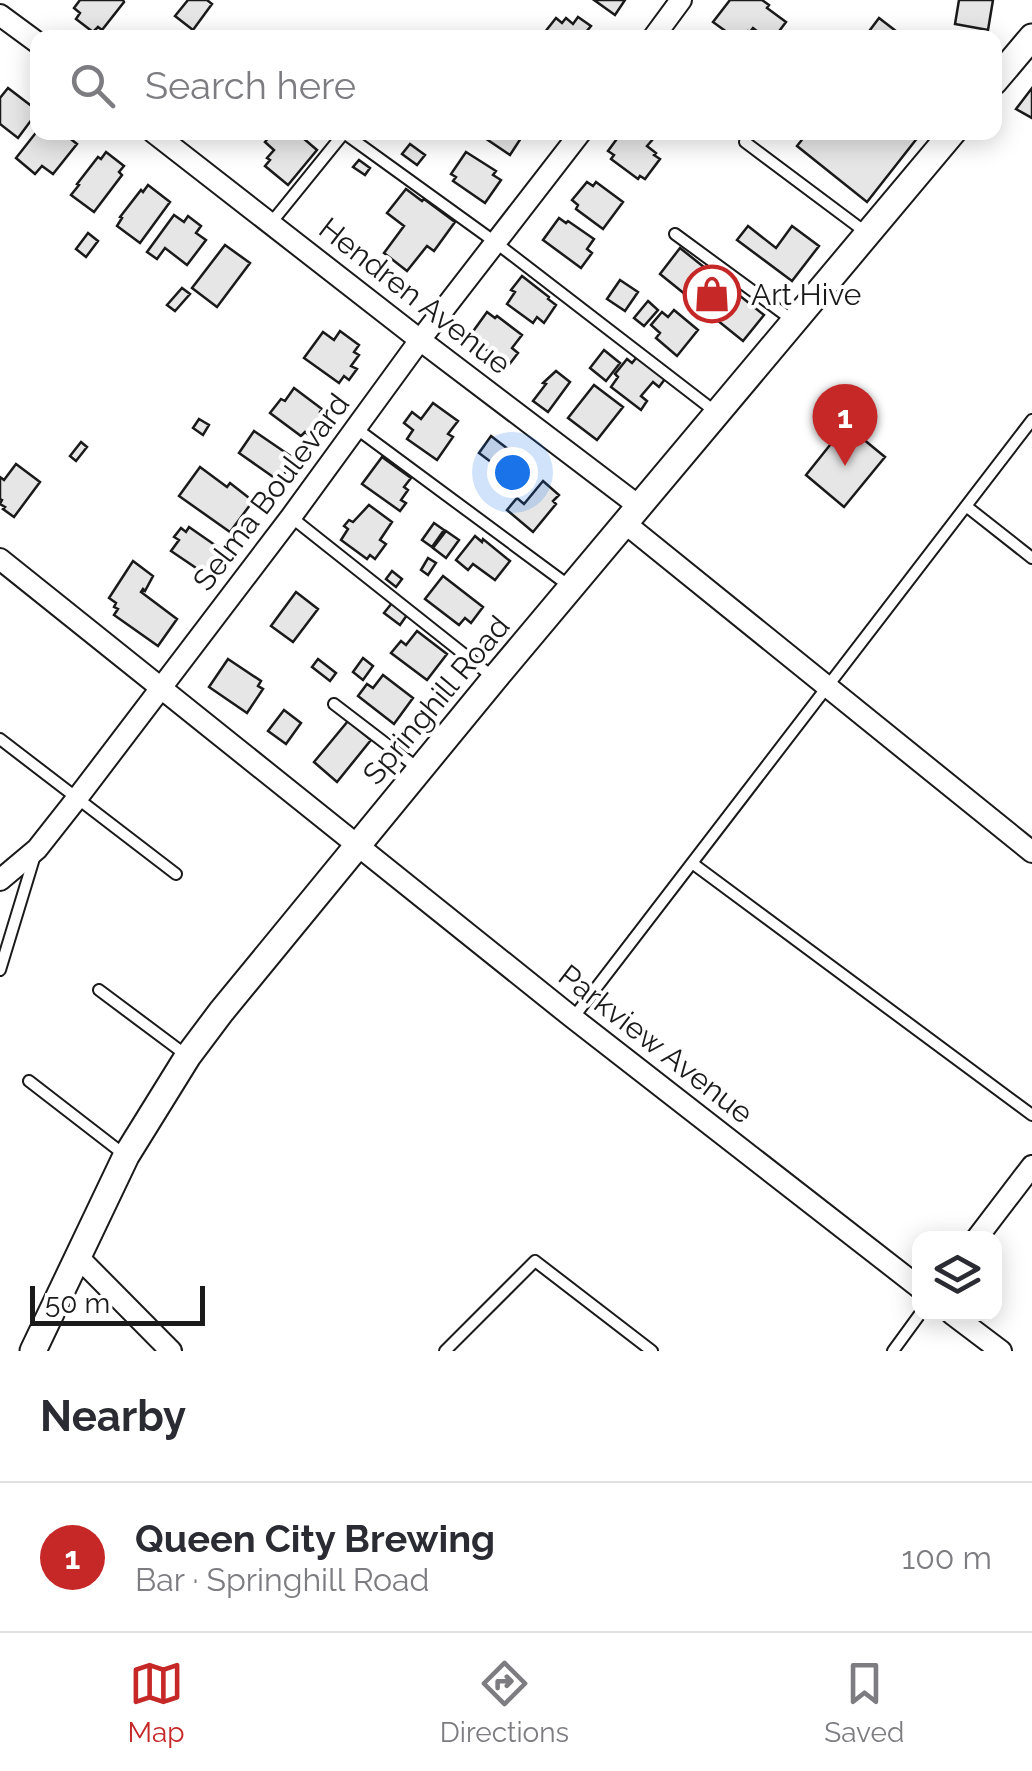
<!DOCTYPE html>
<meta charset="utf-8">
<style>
body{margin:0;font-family:Raleway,sans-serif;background:#f2f2f3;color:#2b2b33}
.controls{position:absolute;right:30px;bottom:30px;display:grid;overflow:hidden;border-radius:20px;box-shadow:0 5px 25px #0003}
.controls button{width:90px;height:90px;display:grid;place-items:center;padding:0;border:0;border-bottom:2px solid #e1e1e2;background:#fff;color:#2b2b33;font:50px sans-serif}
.scale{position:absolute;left:30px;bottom:25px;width:175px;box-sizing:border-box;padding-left:10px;border:5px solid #1a1a1a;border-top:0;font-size:28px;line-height:35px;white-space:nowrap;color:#1a1a1a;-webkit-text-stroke:8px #fff;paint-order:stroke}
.you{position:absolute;left:512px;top:472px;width:35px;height:35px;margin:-25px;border:8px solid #fff;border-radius:50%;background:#1a73e8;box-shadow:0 0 0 15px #1a73e833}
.badge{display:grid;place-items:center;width:65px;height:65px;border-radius:50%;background:#c62828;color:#fff;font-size:32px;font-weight:700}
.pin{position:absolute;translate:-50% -82px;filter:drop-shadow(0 2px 5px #0008)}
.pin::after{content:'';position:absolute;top:52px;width:35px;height:30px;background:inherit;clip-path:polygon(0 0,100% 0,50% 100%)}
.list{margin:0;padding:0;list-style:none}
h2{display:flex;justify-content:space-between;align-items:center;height:130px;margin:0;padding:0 40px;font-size:42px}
h2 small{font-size:32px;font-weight:400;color:#7c7c81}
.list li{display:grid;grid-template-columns:65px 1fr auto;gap:30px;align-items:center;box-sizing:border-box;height:150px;padding:0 40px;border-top:2px solid #e1e1e2}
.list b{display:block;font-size:38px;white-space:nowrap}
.list p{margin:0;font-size:32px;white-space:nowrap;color:#7c7c81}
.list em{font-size:32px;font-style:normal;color:#7c7c81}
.icon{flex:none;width:55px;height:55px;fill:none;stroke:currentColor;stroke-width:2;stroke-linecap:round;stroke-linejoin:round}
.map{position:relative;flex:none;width:1032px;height:1351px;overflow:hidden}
.search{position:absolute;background:#fff;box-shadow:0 5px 25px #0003;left:30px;right:30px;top:30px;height:110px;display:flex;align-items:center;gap:25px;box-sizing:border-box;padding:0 35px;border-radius:20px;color:#7c7c81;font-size:38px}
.sheet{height:280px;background:#fff}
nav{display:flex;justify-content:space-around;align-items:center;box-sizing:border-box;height:140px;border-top:2px solid #e1e1e2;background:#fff;font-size:28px;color:#7c7c81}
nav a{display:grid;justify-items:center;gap:5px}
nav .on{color:#c62828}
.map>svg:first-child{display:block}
</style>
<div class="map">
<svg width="1032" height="1351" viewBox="0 0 1032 1351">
<rect width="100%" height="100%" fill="#fff"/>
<path fill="#e6e6e6" stroke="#1a1a1a" stroke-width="2.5" d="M80,0h43l1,2 -22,28 -4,-3 -5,5 -17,-13 4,-6 -6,-5z
M188,0h19l5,4 -19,26 -18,-14z
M594,0h31l-10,15z
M730,0h32l7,5 -2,3 19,14 -12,16h-8l-13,-10 -3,4 -2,-1 -6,7h-7l-22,-16z
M959,0h34l-5,30 -33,-6z
M578,17l13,9 -5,6 3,2 -2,4 -46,-1 15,-19 6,5 4,-5 7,6z
M879,18l26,20h-41z
M8,88l30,23 -20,27 -18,-14v-26z
M1032,88v30l-16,-9z
M38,130v2h24l15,12 -24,30 -11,-8 -7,8 -19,-16z
M273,132h12l5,4 6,-4 21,18 -29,35 -23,-19 5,-6 -3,-2 7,-8 -9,-8z
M476,132h49l-15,23z
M622,132l9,5 3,-5h13l7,6 -7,8 9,7 -2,2 6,4 -15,20 -5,-3 -2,3 -27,-20 3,-4 -6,-4z
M808,132h114l-55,70 -70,-56z
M410,144l15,11 -8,10 -15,-11z
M106,152l18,14 -5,6 3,3 -28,37 -23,-17 8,-10 -2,-1 21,-27 3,2z
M466,152l30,19 -3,4 8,5 -16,23 -32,-22 3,-4 -5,-3z
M359,160l11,8 -5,7 -12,-8z
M587,182l6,4 3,-4 27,20 -20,27 -27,-20 2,-4 -6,-5z
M148,185l22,17 -30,41 -23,-17 5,-8 -2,-1 21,-27 2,2z
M406,189l16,12 2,-2 31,23 -21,29 -7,-5 -20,25 -23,-18 20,-27 -17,-13z
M174,215l10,7 4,-6 13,10 -5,7 10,7 -19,25 -22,-17 -8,11 -10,-7z
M559,218l7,5 2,-2 26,18 -7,10 5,4 -11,15 -38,-28z
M748,226l28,22 16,-22 27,20 -27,35 -55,-41z
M88,233l10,8 -12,16 -10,-8z
M225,245l25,18 -33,44 -25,-19z
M680,248l84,67 -21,26 -83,-67z
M522,276l27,21 -1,2 8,6 -12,18 -7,-6 -4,6 -26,-19 8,-12 -4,-2z
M620,280l18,12 -13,19 -18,-12z
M182,288l8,6 -15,17 -8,-6z
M648,301l10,9 -14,16 -10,-8z
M674,310l24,20 -21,26 -21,-18 4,-5 -9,-8 11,-13 6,5z
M487,312l8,6 2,-2 25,19 -10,13 6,5 -10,13 -39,-29z
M340,331l19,14 -5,7 5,3 -8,11 6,3 -8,11 -5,-4 -5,7 -35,-25 19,-26 11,8z
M604,350l16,13 -14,18 -16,-13z
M637,357l28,22 -6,8 -6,-5 -12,14 6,5 -6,9 -30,-23 7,-10 -3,-3 12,-15 5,4z
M556,371l14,11 -22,30 -15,-11 13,-17 -3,-1z
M594,385l29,22 -26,33 -29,-22z
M294,388l28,21 -2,3 6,5 -15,20 -6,-5 -4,4 -31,-23 11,-14 4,2z
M433,403l25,18 -10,13 5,3 -16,23 -30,-21 6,-9 -9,-7 8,-11 9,7z
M199,419l10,6 -6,10 -10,-7z
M846,425l39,32 -41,50 -38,-32z
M254,431l41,28 -16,22 -40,-28z
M491,436l17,13 -13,16 -16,-12z
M81,442l6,5 -11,14 -6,-5z
M510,449l11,7 -13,17 -10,-8z
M382,457l29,21 -7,9 4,3 -7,10 5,3 -6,8 -38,-27z
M16,464l24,18 -26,35 -11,-8 2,-2 -5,-3 2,-4 -2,-1v-22l4,3z
M200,467l27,20 3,-4 23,18 -23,31 -51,-36z
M543,481l16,14 -6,6 3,3 -23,28 -26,-22 10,-12 7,6z
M369,505l23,17 -12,18 6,4 -11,15 -5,-4 -3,4 -26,-19 7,-11 -4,-3 5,-6 4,2z
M434,523l10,7 -12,17 -10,-7z
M189,527l36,25 -17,24 -37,-25 8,-11 -5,-3 7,-9 5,4z
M446,531l13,9 -13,18 -13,-10z
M475,536l7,6 1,-3 27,22 -15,19 -22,-16 -5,6 -12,-10z
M428,558l8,5 -8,12 -7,-5z
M133,561l20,15 -8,15 -2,-2 -2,3 36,27 -19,27 -44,-31 4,-6 -4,-2 2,-4 -7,-5z
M392,571l10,8 -6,8 -10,-8z
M443,576l40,31 -12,16 -6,-5 -6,7 -34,-26z
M296,592l22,17 -25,33 -22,-16z
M392,603l15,12 -7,10 -16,-12z
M417,631l30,23 -20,26 -36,-27 10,-12 5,4z
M363,658l10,8 -10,14 -10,-8z
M228,659l33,22 -3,5 5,3 -16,24 -38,-26z
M318,659l18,14 -6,8 -18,-14z
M383,675l30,23 -19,26 -36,-28 9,-12 6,4z
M284,710l17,13 -15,21 -18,-13z
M348,721l23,19 -34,42 -23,-20z"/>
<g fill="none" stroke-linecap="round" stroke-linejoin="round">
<g stroke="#1a1a1a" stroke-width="14">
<path id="service" d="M745,142l123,92
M271,223l73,-90 151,109 222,171
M675,234l120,88
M357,429l215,159
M966,506l66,52
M291,517l203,161
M334,704l85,65
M0,739l176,135
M692,863l340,252
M0,970l35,-115
M99,990l87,65
M573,1018l459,-598
M29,1081l97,75
M445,1351l90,-90 117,90
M893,1351l27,-37"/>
</g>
<g stroke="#1a1a1a" stroke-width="24">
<path id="minor" d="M0,15l38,28
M653,38l28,-38
M153,132l267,208 220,167
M626,524l406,328
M0,559l573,459 347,270
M0,880l37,-31 41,-52 213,-280 129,-177 161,-208
M977,1238l55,-72
M77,1256l94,95
M952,1314l49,37"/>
</g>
<g stroke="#1a1a1a" stroke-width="29">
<path id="tertiary" d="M994,82l38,-45
M33,1351l93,-195 62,-100 33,-44 274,-334 458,-546"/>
</g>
<use href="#service" stroke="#fff" stroke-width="10"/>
<use href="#minor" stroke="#fff" stroke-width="20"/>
<use href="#tertiary" stroke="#fff" stroke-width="25"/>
</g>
<defs>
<g id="shop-ring" transform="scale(2.875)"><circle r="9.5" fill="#fff" stroke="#c62828" stroke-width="1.5"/><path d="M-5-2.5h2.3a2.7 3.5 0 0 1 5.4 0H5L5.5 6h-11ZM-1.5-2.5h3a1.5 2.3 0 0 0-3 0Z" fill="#c62828"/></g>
</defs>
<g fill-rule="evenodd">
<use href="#shop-ring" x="712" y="294"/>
</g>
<g text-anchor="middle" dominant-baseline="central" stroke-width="8" stroke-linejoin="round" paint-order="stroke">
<g font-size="30" fill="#1a1a1a" stroke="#fff" text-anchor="start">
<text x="751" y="294">Art Hive</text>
</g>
<g font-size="30" fill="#1a1a1a" stroke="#fff">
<text transform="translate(415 296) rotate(38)">Hendren Avenue</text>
<text transform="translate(271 492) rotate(-53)">Selma Boulevard</text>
<text transform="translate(436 700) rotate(-50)">Springhill Road</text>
<text transform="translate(656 1044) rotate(38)">Parkview Avenue</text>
</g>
</g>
</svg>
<div class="controls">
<button><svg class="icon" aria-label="layers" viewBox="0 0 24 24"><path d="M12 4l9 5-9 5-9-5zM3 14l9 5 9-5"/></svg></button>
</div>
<div class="scale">50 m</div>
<div class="you"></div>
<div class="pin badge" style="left:845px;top:466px">1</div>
<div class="search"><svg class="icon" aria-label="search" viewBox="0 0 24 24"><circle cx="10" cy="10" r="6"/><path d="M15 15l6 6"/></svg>Search here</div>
</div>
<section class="sheet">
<h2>Nearby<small></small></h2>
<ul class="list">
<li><span class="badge">1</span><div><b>Queen City Brewing</b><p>Bar · Springhill Road</p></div><em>100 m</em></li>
</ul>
</section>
<nav>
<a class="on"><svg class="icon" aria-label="map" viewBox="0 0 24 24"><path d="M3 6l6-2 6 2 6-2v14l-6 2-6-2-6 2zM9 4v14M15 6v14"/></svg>Map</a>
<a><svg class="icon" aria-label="directions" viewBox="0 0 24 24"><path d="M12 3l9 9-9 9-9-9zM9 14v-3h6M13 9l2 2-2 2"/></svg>Directions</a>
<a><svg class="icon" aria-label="saved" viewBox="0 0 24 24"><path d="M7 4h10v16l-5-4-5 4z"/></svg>Saved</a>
</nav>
